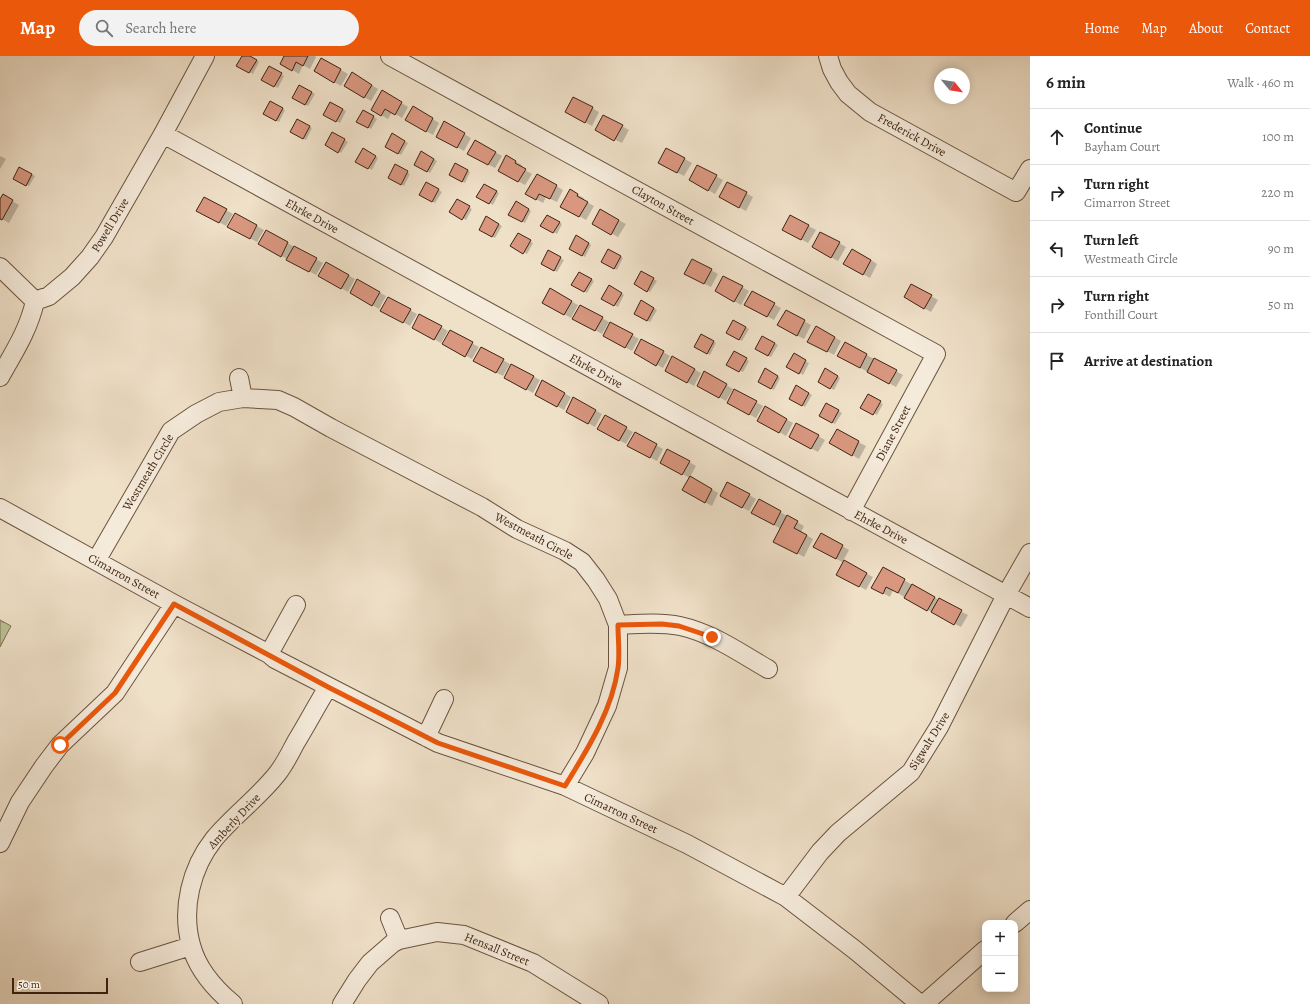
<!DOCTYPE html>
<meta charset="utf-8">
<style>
body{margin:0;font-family:Alegreya,serif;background:#f2f2f2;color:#222}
.controls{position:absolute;right:12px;bottom:12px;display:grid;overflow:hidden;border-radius:8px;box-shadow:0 2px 10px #0003}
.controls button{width:36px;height:36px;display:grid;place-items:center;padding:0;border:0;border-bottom:1px solid #e0e0e0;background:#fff;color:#222;font:20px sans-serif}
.compass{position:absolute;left:934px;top:12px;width:36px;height:36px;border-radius:50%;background:#fff;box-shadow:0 2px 10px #0003;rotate:120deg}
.scale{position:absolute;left:12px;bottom:10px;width:96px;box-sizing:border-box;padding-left:4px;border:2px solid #3f2411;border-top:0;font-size:11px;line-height:14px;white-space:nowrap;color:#3f2411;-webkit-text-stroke:3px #f5ebdb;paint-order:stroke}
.stop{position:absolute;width:12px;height:12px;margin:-9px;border:3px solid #ea580c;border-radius:50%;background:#fff}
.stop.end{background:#ea580c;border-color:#fff;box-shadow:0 1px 4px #0008}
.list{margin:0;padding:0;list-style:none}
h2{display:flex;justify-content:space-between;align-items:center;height:52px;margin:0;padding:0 16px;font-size:17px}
h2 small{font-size:13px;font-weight:400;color:#767676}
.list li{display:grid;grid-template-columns:26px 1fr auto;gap:12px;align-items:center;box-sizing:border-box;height:56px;padding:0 16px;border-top:1px solid #e0e0e0}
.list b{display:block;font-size:15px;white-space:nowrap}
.list p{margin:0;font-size:13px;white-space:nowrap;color:#767676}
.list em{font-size:13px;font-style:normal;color:#767676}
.icon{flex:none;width:22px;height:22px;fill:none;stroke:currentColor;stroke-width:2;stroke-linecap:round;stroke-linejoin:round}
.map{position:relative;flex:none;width:1030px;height:948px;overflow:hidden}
header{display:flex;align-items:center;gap:24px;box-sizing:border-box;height:56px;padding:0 20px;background:#ea580c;color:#fff}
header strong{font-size:19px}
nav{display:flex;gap:22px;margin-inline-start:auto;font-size:14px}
.search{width:280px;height:36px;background:#f2f2f2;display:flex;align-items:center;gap:10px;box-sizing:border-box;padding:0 14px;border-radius:22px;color:#767676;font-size:15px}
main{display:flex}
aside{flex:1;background:#fff}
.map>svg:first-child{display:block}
</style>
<header>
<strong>Map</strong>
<div class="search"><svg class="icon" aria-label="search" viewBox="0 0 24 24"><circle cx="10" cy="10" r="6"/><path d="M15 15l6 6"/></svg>Search here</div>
<nav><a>Home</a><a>Map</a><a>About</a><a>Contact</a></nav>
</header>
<main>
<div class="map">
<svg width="1030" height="948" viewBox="0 0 1030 948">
<defs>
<pattern id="forest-firs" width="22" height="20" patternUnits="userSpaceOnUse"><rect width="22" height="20" fill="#bbc294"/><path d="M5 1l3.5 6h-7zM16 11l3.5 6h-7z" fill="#999d77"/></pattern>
</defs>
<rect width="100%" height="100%" fill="#efe0c8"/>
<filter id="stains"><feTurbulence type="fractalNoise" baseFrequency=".005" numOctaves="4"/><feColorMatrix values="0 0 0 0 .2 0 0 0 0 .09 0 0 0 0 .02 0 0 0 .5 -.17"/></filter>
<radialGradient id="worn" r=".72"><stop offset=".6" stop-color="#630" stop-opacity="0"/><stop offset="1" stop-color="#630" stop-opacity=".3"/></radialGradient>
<path fill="url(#forest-firs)" stroke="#7d7352" d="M0,564l11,6 -11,21z"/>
<path fill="#0003" d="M243,0h5l11,6 -6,12 -15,-8z
M285,0h30l1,1 -6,12 -7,-4 -4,9 -18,-11z
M322,3l26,15 -7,12 -26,-15z
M269,12l15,8 -6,12 -15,-9z
M352,17l26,16 -7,12 -26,-15z
M300,30l15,8 -7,12 -15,-8z
M382,35l26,16 -6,11 -10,-6 -4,7 -16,-9z
M574,42l25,14 -7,14 -25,-14z
M270,46l15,8 -6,12 -15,-8z
M331,47l15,8 -6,12 -16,-9z
M363,55l14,8 -6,10 -13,-8z
M420,55l19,12 -6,12 -27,-15z
M604,60l25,14 -7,13 -26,-13z
M298,64l14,8 -6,12 -15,-8z
M445,67l26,15 -7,13 -27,-15z
M333,77l15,9 -7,11 -14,-8z
M393,79l15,8 -7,12 -15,-9z
M475,85l27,15 -7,12 -27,-14z
M666,93l26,14 -8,13 -25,-13z
M363,94l15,8 -6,12 -15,-9z
M422,97l15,8 -7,12 -15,-9z
M0,100l6,3 -6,10z
M507,101l15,8 -1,3 11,6 -7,11 -26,-14z
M456,108l14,8 -5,11 -15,-8z
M395,110l15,8 -6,12 -15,-9z
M698,110l25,14 -8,14 -25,-14z
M20,112l15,8 -6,10 -15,-8z
M537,119l26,15 -6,12 -11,-5 -3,6 -16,-9z
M426,127l16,9 -7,11 -15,-8z
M728,127l25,14 -7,14 -19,-10z
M484,129l15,8 -6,12 -15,-8z
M570,135l14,7 -1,2 11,6 -8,14 -24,-14z
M3,140l16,9 -10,18 -9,-5v-17z
M204,142l29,16 -7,12 -29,-16z
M457,145l15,8 -6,11 -15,-8z
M516,147l15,8 -6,12 -15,-9z
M601,155l25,13 -8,13 -24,-13z
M235,158l29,16 -7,12 -28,-15z
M547,160l15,8 -5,10 -15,-8z
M790,160l26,14 -8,13 -18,-10z
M487,162l15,8 -7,12 -15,-9z
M266,175l57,32 -7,12 -56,-31z
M821,177l25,14 -8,14 -18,-10z
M518,178l15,9 -6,11 -15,-8z
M576,181l15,8 -6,12 -15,-9z
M608,194l15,8 -6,12 -15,-8z
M549,196l15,8 -7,12 -14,-9z
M693,204l25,14 -7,13 -26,-13z
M871,204l6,4 -7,14 -25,-14z
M327,208l28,15 -7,13 -28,-16z
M579,217l15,8 -7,12 -14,-8z
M642,217l15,8 -7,11 -15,-8z
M358,225l28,15 -7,13 -28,-16z
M911,229l27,15 -7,12 -26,-15z
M609,231l15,8 -6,12 -15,-9z
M742,231l7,4 -8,14 -25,-14z
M550,234l28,15 -7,13 -28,-16z
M752,236l29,16 -7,12 -28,-15z
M388,242l29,16 -7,12 -28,-16z
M642,246l15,8 -7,12 -15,-9z
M581,250l28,16 -7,12 -28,-16z
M786,255l25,14 -7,14 -19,-10z
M420,259l28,16 -7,12 -28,-15z
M734,265l15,8 -7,12 -15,-8z
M611,267l28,16 -7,12 -28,-15z
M816,271l25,14 -7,14 -25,-14z
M451,276l28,15 -7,12 -28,-15z
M702,279l14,8 -6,12 -15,-8z
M763,281l15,8 -7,12 -15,-8z
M642,284l28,16 -7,12 -28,-15z
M845,287l58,32 -7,12 -58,-31z
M481,292l29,16 -7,12 -29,-15z
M734,297l15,8 -6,11 -15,-8z
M794,299l15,8 -6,12 -15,-9z
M673,302l28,15 -7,13 -28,-16z
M512,309l28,15 -7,13 -28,-16z
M765,314l15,8 -6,12 -15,-9z
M825,314l15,8 -6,12 -15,-9z
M705,317l28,16 -7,12 -28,-16z
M543,326l28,15 -7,13 -28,-16z
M797,331l15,8 -7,12 -15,-9z
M735,334l28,16 -7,12 -28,-15z
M868,340l15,8 -6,11 -15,-8z
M574,343l28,15 -7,13 -28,-16z
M827,348l15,9 -7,11 -15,-8z
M765,352l28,15 -7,13 -28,-16z
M605,360l28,16 -7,12 -28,-16z
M797,368l28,16 -7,12 -28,-15z
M837,375l29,15 -7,13 -28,-16z
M635,377l28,16 -6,12 -29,-15z
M668,394l28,16 -6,11 28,16 -6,13 -29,-16 7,-12 -29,-15z
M728,427l28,16 -7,12 -28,-15z
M760,444l44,26 -3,6 12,7 -9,18 -29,-16 6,-12 -28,-16z
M821,478l28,16 -6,11 30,16 -7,13 -28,-16 6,-11 -30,-16z
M883,512l56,32 29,15 -7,12 -49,-25 -19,-12 -3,7 -18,-10z"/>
<path fill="#d99780" stroke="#3f2411" d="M242,0h8l7,4 -8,13 -13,-7z
M284,0h24l-5,10 -7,-4 -4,9 -12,-7z
M321,2l20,11 -7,14 -20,-12z
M269,10l13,7 -8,14 -13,-7z
M352,16l20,13 -8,13 -20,-12z
M299,29l13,7 -7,13 -13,-7z
M382,34l20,12 -7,13 -10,-6 -4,7 -10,-6z
M573,41l20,10 -8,16 -20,-11z
M270,45l13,7 -7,13 -13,-7z
M330,46l13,7 -7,13 -13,-7z
M413,50l20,12 -7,14 -21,-12z
M363,54l11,6 -6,12 -12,-6z
M603,59l20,10 -9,16 -19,-11z
M297,63l13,7 -7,13 -13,-7z
M444,65l21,12 -8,15 -21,-11z
M332,76l13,7 -7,14 -13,-8z
M392,77l13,8 -7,13 -13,-7z
M475,84l21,12 -8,13 -21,-11z
M363,92l13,8 -8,13 -13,-7z
M666,92l19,10 -8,15 -19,-10z
M421,95l13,8 -7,13 -13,-7z
M506,99l10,6 -1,2 11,6 -8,13 -20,-11z
M455,107l13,7 -6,12 -13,-7z
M395,108l13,7 -7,14 -13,-7z
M697,109l20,10 -9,16 -19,-11z
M19,111l13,7 -6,12 -13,-7z
M537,118l20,11 -7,14 -11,-5 -3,6 -11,-6z
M426,126l13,7 -7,13 -13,-7z
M727,126l20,10 -8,16 -20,-11z
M484,128l13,7 -8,13 -13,-7z
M570,133l8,5 -1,2 11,6 -9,15 -19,-10z
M3,138l10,6 -11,20 -2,-1v-20z
M204,141l23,12 -8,14 -23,-12z
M457,143l13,7 -8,14 -13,-8z
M516,145l13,8 -7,13 -14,-7z
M600,153l19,11 -8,15 -19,-11z
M235,157l22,12 -7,14 -23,-12z
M547,159l13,7 -7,11 -13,-7z
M790,159l19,10 -8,15 -19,-10z
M486,160l13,8 -7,13 -13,-7z
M266,174l22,12 -7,15 -23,-13z
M820,176l20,10 -9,16 -19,-11z
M518,177l13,7 -8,14 -13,-8z
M576,179l13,8 -7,13 -13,-7z
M294,190l23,12 -8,14 -23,-12z
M608,193l13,7 -7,13 -13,-7z
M852,193l19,11 -8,15 -20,-11z
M548,194l13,7 -7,14 -13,-7z
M692,203l20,10 -8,15 -20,-10z
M326,206l23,13 -8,14 -23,-13z
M641,215l13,7 -7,14 -13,-8z
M579,216l13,7 -8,13 -13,-7z
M723,220l20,10 -9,16 -19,-11z
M357,223l23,13 -8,14 -22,-13z
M911,228l21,11 -8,14 -20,-12z
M609,229l13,8 -8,13 -13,-7z
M550,232l22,13 -8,14 -22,-12z
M752,235l23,12 -8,14 -23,-12z
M388,241l23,12 -8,14 -23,-12z
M641,244l13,8 -7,13 -13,-7z
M580,249l23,12 -8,14 -23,-12z
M786,254l19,10 -8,16 -20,-11z
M419,258l23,12 -8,14 -22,-12z
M733,264l13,7 -7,13 -13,-7z
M610,266l23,12 -8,14 -22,-12z
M816,270l19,11 -8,15 -20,-10z
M450,274l23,12 -8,15 -23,-13z
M701,278l13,7 -7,13 -13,-7z
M762,280l13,7 -7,13 -13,-7z
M641,283l23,12 -8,15 -22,-13z
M845,286l22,12 -7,14 -23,-12z
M481,291l23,12 -8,14 -23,-12z
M734,295l13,7 -8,14 -13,-7z
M794,297l12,7 -7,14 -13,-7z
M672,300l23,13 -8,14 -22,-12z
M874,302l23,12 -8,14 -22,-12z
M511,308l23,12 -8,14 -22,-12z
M765,312l13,8 -7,13 -13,-7z
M825,312l13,8 -8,13 -12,-7z
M704,315l23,13 -8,14 -22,-12z
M542,324l23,13 -8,14 -22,-12z
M796,329l13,8 -7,13 -13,-7z
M734,333l23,12 -8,14 -22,-12z
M868,338l13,7 -8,14 -13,-7z
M573,341l23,13 -8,14 -22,-12z
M826,347l13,7 -7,13 -13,-7z
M765,350l22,13 -8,14 -22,-12z
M605,359l22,12 -8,14 -22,-12z
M796,367l23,12 -8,14 -22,-12z
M837,373l22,12 -7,15 -23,-13z
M635,376l22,12 -7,14 -23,-12z
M667,393l23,12 -8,14 -22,-12z
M690,420l22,13 -7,14 -23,-13z
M727,426l23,12 -8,14 -22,-12z
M759,443l22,12 -7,14 -23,-12z
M787,459l11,6 -4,7 13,7 -10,19 -24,-12z
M821,477l22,12 -7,14 -23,-12z
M844,504l23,13 -8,14 -23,-12z
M883,511l22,12 -7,14 -12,-6 -3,7 -12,-6z
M912,528l23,13 -8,14 -23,-13z
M939,542l23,12 -8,15 -23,-13z"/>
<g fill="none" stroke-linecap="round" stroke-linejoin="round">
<g stroke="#6b533f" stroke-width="20">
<path id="minor" d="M390,0l546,298 -85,157
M828,0l4,13 7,13 9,12 22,18 146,80 14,-23
M163,78l867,474
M0,211l35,34
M0,321c14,-25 29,-48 35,-76l14,-5 23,-19 18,-20 14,-20 59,-103 42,-78
M243,342l35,2 16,7 37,21 151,79 35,22 48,22 17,11 14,18 12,19 10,26v43l-11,38 -22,47 -20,33
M0,452l174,96 95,50 6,5 163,84 127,43 122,58 99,53 69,53 65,54
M96,505l75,-130 25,-17 23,-12 24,-4 -4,-20
M618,569c20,-1 42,-3 62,1 32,7 60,27 88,43
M269,598l27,-49
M426,681l18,-38
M0,787l20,-41 24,-36 16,-21 55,-52 59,-89
M786,841l34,-45 18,-19 73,-61 28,-45 67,-132 24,-42
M390,862l9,22
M1015,867l15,-13
M140,906l51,-16
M233,948c-18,-15 -36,-36 -42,-59 -10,-36 0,-77 23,-106 19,-23 44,-41 63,-65 8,-10 13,-21 19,-32 11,-18 21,-37 32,-55
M342,948l15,-24 13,-17 23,-20 6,-3 38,-8 27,3 69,28 66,41
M924,948l61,-54"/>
</g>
<use href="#minor" stroke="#f5ebdb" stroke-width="18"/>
</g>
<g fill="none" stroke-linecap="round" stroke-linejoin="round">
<path stroke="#ea580c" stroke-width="5" d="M60,689l55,-52 59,-89 154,83 110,56 127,43c22,-36 47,-75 53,-118 2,-14 0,-29 0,-43l44,-1 17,2 33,11"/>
</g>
<g text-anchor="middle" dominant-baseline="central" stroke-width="3" stroke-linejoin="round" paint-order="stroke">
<g font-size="12" fill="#3f2411" stroke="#f5ebdb">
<text transform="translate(912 79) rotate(29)">Frederick Drive</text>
<text transform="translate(663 149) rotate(29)">Clayton Street</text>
<text transform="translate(312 160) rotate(29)">Ehrke Drive</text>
<text transform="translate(110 169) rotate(-59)">Powell Drive</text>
<text transform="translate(596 315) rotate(29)">Ehrke Drive</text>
<text transform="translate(893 377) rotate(-62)">Diane Street</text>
<text transform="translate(148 416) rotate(-59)">Westmeath Circle</text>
<text transform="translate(881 471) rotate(28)">Ehrke Drive</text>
<text transform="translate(534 480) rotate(28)">Westmeath Circle</text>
<text transform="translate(124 520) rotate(29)">Cimarron Street</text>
<text transform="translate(929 685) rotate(-58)">Sigwalt Drive</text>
<text transform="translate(621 757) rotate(25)">Cimarron Street</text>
<text transform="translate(234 765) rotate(-47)">Amberly Drive</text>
<text transform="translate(497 893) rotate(22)">Hensall Street</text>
</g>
</g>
<rect width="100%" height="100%" filter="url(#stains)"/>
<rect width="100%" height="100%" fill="url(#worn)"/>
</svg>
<div class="controls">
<button>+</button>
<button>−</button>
</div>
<svg class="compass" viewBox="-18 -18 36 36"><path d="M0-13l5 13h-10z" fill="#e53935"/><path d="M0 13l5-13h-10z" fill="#767676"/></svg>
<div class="scale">50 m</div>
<div class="stop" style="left:60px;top:689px"></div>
<div class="stop end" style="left:712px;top:581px"></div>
</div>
<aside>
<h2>6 min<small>Walk · 460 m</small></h2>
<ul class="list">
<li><svg class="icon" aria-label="ahead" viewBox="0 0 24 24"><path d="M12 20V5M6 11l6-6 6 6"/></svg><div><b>Continue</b><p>Bayham Court</p></div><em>100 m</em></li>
<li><svg class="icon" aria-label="right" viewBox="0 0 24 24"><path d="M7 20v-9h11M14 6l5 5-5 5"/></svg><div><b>Turn right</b><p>Cimarron Street</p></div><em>220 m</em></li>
<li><svg class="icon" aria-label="left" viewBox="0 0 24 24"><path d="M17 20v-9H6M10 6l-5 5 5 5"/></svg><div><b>Turn left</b><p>Westmeath Circle</p></div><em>90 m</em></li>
<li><svg class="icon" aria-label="right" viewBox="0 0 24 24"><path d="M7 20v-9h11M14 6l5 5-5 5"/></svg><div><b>Turn right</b><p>Fonthill Court</p></div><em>50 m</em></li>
<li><svg class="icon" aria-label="arrive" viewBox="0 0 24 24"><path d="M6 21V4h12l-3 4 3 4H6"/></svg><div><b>Arrive at destination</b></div></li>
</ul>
</aside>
</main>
